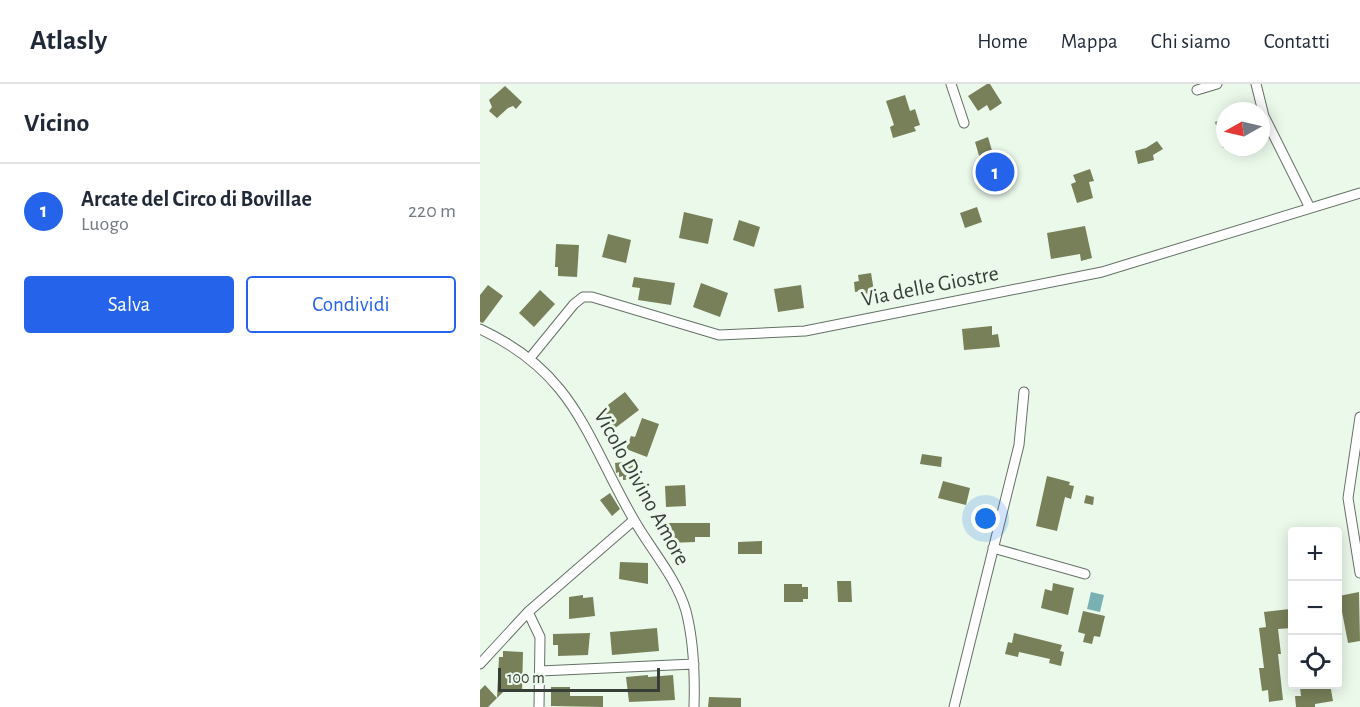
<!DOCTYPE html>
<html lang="it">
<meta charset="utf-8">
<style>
body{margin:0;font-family:"Alegreya Sans",sans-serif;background:#f6f6f7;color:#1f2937}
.controls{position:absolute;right:18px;bottom:18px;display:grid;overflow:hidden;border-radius:6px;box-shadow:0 3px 15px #0003}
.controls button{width:54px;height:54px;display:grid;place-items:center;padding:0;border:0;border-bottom:2px solid #e0e1e3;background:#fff;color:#1f2937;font:30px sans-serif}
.compass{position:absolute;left:736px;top:18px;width:54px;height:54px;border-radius:50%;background:#fff;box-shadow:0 3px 15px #0003;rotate:262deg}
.scale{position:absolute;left:18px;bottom:15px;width:162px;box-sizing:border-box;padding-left:6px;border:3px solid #373d37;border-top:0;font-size:16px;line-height:21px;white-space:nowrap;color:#373d37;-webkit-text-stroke:4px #ebf9eb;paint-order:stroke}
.you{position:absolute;left:506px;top:435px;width:21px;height:21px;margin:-15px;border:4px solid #fff;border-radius:50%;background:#1a73e8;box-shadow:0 0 0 9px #1a73e833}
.badge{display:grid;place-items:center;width:39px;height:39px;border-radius:50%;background:#2563eb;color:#fff;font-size:20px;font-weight:700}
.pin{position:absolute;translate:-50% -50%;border:3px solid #fff;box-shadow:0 2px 6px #0006}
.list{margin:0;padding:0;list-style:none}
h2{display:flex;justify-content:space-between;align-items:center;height:78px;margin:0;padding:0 24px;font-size:26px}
h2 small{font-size:20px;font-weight:400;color:#747a83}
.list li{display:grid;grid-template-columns:39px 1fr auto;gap:18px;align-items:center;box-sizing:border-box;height:96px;padding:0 24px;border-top:2px solid #e0e1e3}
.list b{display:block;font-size:22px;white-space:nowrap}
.list p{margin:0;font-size:20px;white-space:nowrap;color:#747a83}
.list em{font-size:20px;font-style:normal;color:#747a83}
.actions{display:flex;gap:12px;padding:18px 24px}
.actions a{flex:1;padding:14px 0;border:2px solid #2563eb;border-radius:6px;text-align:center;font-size:21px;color:#2563eb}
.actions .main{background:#2563eb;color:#fff}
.icon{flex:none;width:33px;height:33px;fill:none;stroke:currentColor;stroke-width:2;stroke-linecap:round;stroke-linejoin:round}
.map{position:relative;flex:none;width:880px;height:623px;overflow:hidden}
header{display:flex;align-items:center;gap:36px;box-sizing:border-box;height:84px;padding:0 30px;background:#fff;border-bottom:2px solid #e0e1e3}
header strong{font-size:28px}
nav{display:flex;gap:33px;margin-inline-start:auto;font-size:21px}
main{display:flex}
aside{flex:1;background:#fff}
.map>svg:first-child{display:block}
</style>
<header>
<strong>Atlasly</strong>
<nav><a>Home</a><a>Mappa</a><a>Chi siamo</a><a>Contatti</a></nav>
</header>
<main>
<aside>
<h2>Vicino<small></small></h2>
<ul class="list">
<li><span class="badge">1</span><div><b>Arcate del Circo di Bovillae</b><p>Luogo</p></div><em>220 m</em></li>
</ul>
<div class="actions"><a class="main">Salva</a><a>Condividi</a></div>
</aside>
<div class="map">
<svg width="880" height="623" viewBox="0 0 880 623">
<rect width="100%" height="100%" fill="#ebf9eb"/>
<path fill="#79b1b3" d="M611,508l13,3 -4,17 -13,-3z"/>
<path fill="#778058" d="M507,0h3l12,19 -12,8 -3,-6 -9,6 -10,-15z
M25,2l17,16 -6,7 -3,-3 -5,2 -11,10 -8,-7 3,-4 -3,-7z
M425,11l5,16 5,-2 5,16 -6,2 2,4 -23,7 -3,-11 4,-2 -8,-24z
M745,34v30h-2l-8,-26z
M508,53l5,17 -13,5 -5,-17z
M677,57l6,8 -10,6 1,5 -16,4 -3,-13 11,-3z
M610,85l4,12 -5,1 4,16 -16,5 -6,-19 5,-2 -3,-7z
M497,123l5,15 -17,6 -5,-15z
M204,128l29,7 -5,25 -29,-6z
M259,136l21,7 -6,20 -21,-7z
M605,142l7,32 -11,3 -1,-7 -29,5 -4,-26z
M128,150l23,6 -5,23 -24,-6z
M76,160l23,1 -2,32 -19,-1v-9h-3z
M391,189l4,24 -11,1 -1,-7 -8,1 -1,-10 5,-1 -1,-6z
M154,193l41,6 -4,22 -33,-5 2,-12 -8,-1z
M221,199l27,10 -8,24 -27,-10z
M8,201l15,11 -20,27 -3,-1v-27z
M321,201l3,23 -26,4 -4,-23z
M60,206l15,14 -21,23 -15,-14z
M512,242v9l6,-1 2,13 -36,3 -2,-21z
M145,308l14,18 -29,22 -14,-18z
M162,334l17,6 -12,33 -21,-8 5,-13 4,1z
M442,370l20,3 -1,10 -21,-3z
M159,376l1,15 -7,1 1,3 -11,1v-4l-4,1v-5l-3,1 -1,-10z
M567,392l23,6 -1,3 5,1 -3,13 -6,-2 -8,34 -21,-5z
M463,397l27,7 -4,17 -28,-7z
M205,401l1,21 -20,1 -1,-21z
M130,409l10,16 -8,7 -12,-16z
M606,411l8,2 -1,8 -9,-2z
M184,439h46v14h-15v5l-26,1v-7h-5z
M282,457v13h-24v-12z
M140,478l28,1v21l-29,-5z
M357,497h14l1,21h-14z
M573,499l21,5 -6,27 -27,-7 4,-19 7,2z
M304,500h18v3h6v12h-5v3h-19z
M879,508l1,49 -12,2 -9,-47z
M103,511v3l10,-1 2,19 -26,3v-22z
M810,525l2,19 -14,1 3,25h-3l5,46 -14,2 -1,-12 -6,1 -3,-23h5l-5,-40 7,-1 -2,-15z
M603,527l22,5 -5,21 -6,-1 -2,8 -9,-2 2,-8 -7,-2z
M177,544l2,23 -47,4 -2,-23z
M110,549l-2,22 -30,1v-11h-5v-11z
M534,549l48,12 -2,6 4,1 -3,14 -12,-3 1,-4 -31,-7 -1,5 -13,-3 3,-12 4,1z
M23,567l20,1 -1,40 -18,-1 -7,7 2,-41h4z
M168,591v2l25,-2 2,25 -46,2 -3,-25z
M839,600h11l3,17 -18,3v3h-19l-1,-11h6l-1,-9z
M5,601l12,13 -9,9h-8v-17z
M71,603h19v9h33v11l-52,-1z
M229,613l32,1v9h-33z"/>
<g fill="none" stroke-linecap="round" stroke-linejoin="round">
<g stroke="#647065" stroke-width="11">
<path id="minor" d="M471,0l13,39
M776,0l8,32 46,92
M717,6l20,-6
M0,245c95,44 106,108 154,191 17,30 42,57 52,91 8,31 9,64 8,96
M50,274l44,-54 9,-7h9l127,38 86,-4 297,-59 258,-79
M880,333l-12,81 12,75
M513,464l92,26
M48,528l12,25 -1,70
M0,580l48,-52 106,-92
M60,587l154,-7
M474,623l65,-262 5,-53"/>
</g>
<use href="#minor" stroke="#fff" stroke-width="9"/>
</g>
<g text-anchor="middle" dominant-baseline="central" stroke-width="6" stroke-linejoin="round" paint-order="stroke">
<g font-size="22" fill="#373d37" stroke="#ebf9eb">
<text transform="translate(450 202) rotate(-11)">Via delle Giostre</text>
<text transform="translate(162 403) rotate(61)">Vicolo Divino Amore</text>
</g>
</g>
</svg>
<div class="controls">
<button>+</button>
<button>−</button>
<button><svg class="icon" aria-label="locate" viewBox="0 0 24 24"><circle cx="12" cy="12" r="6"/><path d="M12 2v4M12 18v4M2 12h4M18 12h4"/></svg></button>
</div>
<svg class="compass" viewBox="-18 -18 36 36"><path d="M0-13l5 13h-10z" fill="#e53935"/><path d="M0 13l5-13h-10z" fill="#747a83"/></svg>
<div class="scale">100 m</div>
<div class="you"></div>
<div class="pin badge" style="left:515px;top:88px">1</div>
</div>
</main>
